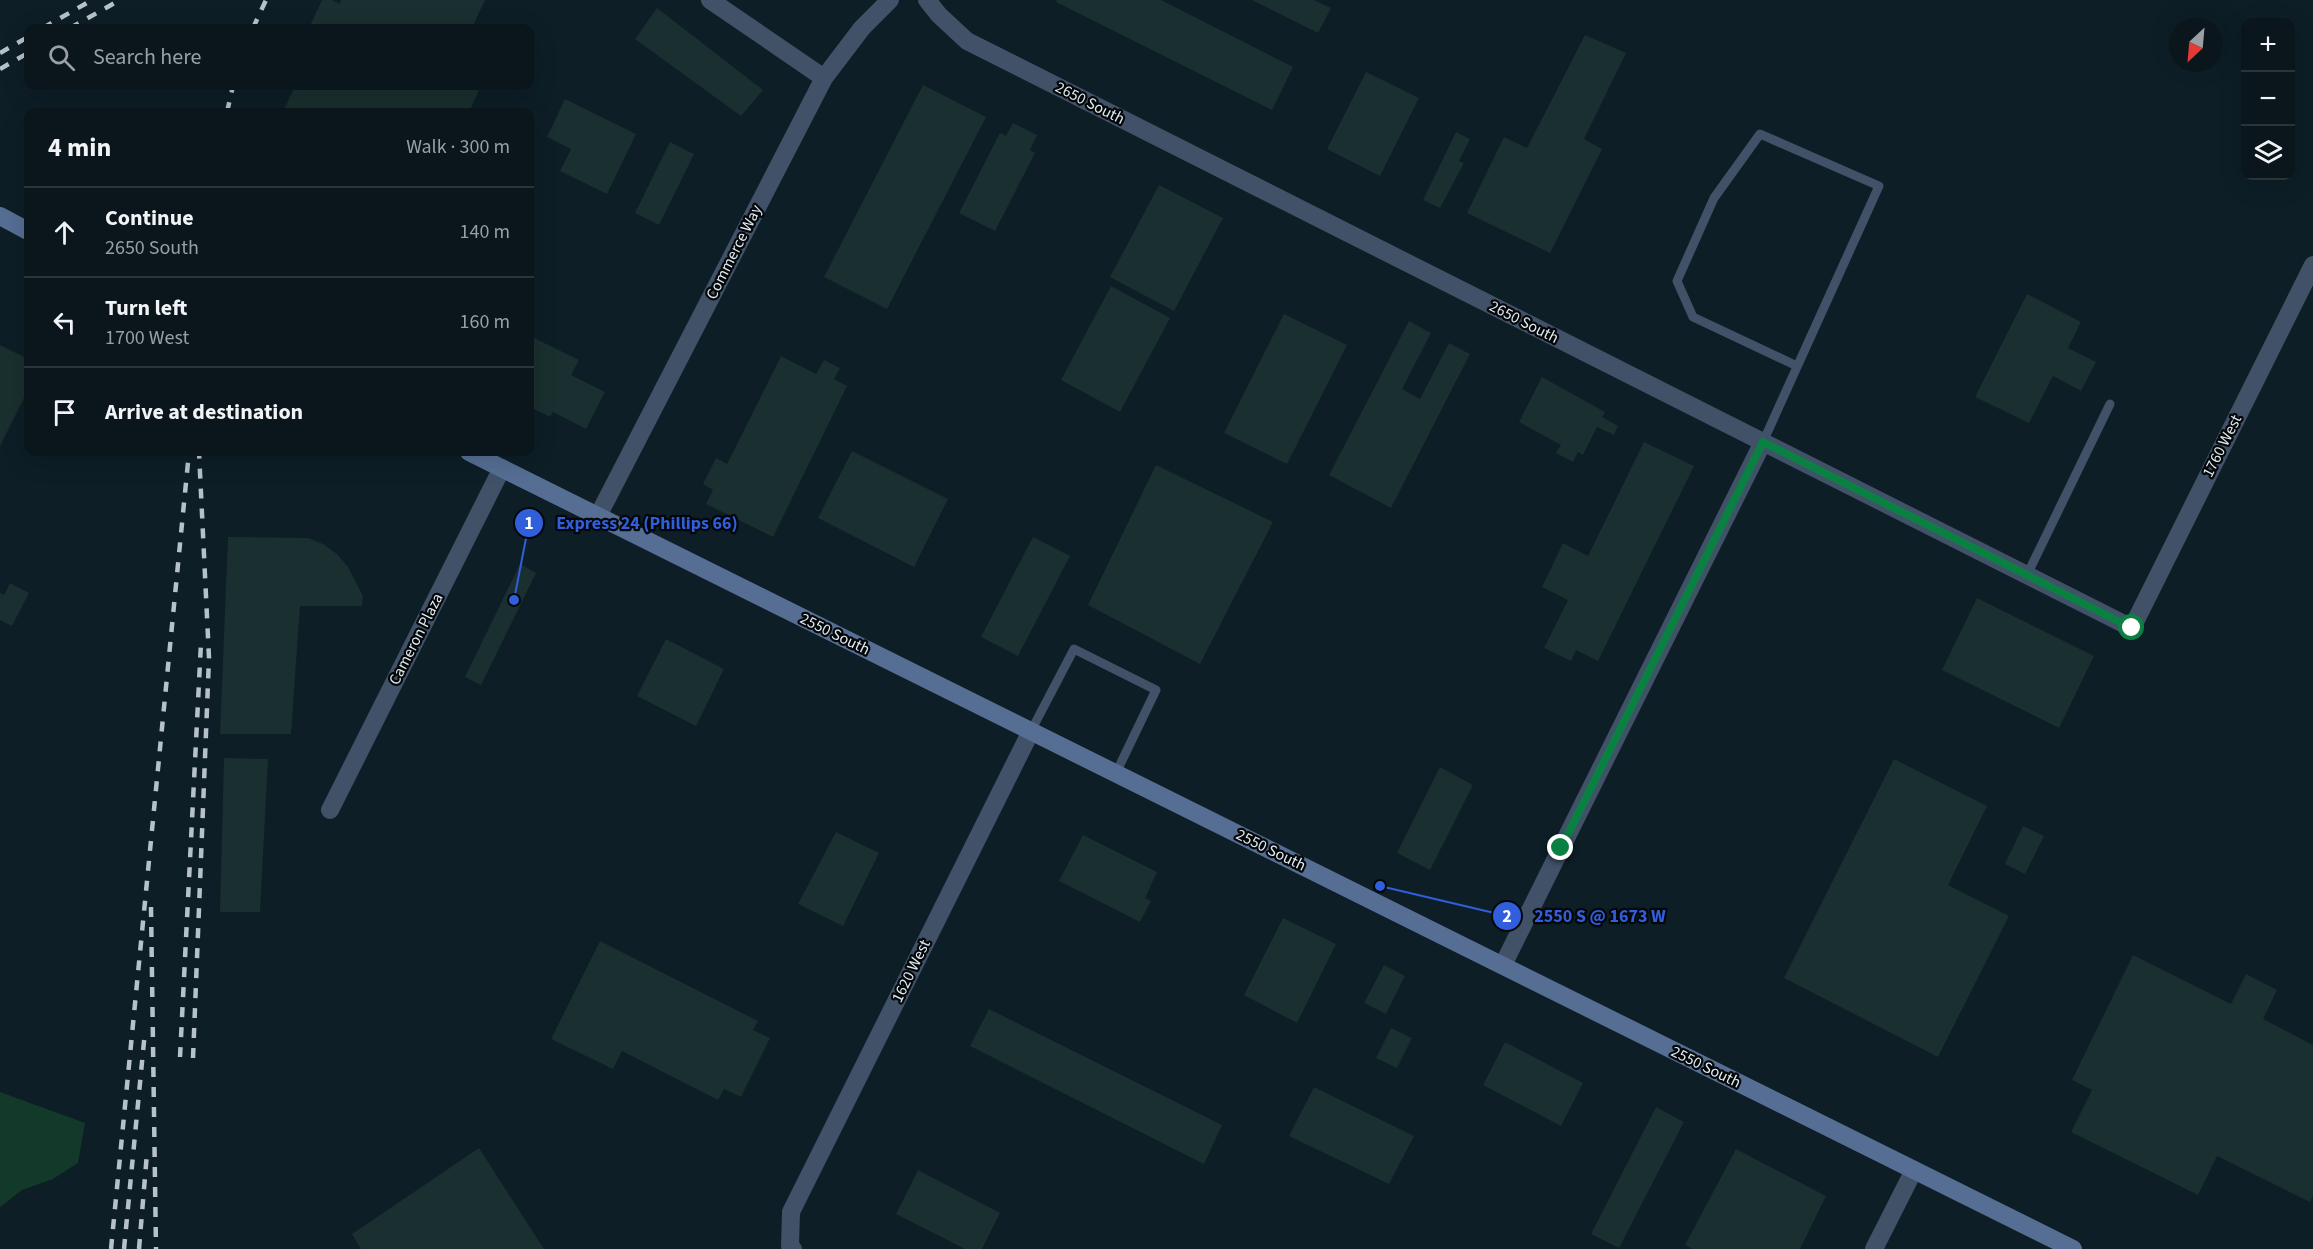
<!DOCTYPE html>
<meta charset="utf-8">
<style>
body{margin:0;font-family:"Source Sans 3",sans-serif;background:#131f25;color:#f1f3f6}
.controls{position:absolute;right:18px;top:18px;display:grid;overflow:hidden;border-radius:12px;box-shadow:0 6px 24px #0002}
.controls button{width:54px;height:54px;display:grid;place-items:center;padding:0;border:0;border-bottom:2px solid #2a353b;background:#0a161c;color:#f1f3f6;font:30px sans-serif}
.compass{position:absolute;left:2169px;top:18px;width:54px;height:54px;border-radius:50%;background:#0a161c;box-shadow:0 6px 24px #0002;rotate:206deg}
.stop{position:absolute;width:18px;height:18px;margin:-14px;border:4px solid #0b8043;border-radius:50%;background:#fff}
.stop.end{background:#0b8043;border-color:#fff;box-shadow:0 2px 6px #0008}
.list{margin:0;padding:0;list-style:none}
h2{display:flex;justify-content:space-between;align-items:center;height:78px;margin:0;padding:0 24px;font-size:26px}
h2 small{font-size:20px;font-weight:400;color:#999fa3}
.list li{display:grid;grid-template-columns:39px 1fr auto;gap:18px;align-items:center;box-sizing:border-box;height:90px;padding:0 24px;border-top:2px solid #2a353b}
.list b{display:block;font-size:22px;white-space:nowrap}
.list p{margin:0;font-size:20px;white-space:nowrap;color:#999fa3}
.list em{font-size:20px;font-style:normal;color:#999fa3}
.icon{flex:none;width:33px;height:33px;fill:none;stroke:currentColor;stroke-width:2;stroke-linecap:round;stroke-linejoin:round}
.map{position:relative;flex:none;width:2313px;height:1249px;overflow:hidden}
.search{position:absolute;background:#0a161c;box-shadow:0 6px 24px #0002;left:24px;top:24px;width:510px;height:66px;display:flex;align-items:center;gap:15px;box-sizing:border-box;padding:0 21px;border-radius:12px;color:#999fa3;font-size:22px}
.panel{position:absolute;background:#0a161c;box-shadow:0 6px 24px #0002;left:24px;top:108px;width:510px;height:348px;border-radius:12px}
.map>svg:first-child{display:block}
</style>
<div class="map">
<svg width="2313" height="1249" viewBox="0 0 2313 1249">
<rect width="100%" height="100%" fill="#0d1e26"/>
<path fill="#12392a" d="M0,1092l85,31 -7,40 -25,16 -31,11 -22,17z"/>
<path fill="#1a2f2f" d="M322,0h10l8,4 1,-4h144l-13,28h-163z
M1057,0h104l132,67 -21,43 -216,-108z
M1252,0h62l17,8 -13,25z
M657,8l106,82 -22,26 -106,-77z
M1585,35l41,18 -42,86 18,10 -52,104 -83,-40 37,-76 23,11z
M1366,72l53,26 -39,78 -53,-27z
M923,85l63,32 -99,192 -63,-32z
M295,86h186l-12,26h-186z
M565,99l71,35 -29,60 -47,-23 11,-22 -24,-12z
M1013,123l24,12 -7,15 5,3 -40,78 -36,-18 41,-80 6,3z
M1456,132l14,7 -11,22 5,2 -24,45 -17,-8z
M670,142l24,12 -35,71 -24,-12z
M1159,185l64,33 -49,93 -64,-34z
M1111,286l59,32 -50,94 -59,-32z
M2027,294l54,28 -13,26 28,14 -15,29 -28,-15 -24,47 -54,-26z
M1284,314l63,31 -60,119 -63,-31z
M1409,321l22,12 -29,56 18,10 29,-56 21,11 -79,154 -62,-33z
M530,336l49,24 -8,15 34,17 -19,37 -33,-17 -3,5 -20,-10z
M0,345l28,14v31l-28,56z
M781,356l35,18 8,-14 16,8 -6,11 13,7 -74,151 -67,-33 7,-14 -10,-6 13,-26 11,6z
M1542,377l63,35 -3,5 16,9 -4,9 -17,-8 -14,28 -5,-3 -5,10 -17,-9 5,-8 -42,-23z
M1644,442l50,24 -96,195 -22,-11 -5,11 -27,-13 24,-48 -26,-13 21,-44 25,13z
M852,451l96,48 -34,68 -96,-49z
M1156,465l117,57 -73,142 -112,-59z
M228,537l80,1 15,6 14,10 11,13 15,29 -1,10h-62l-9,128h-71z
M1033,537l37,19 -52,100 -37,-19z
M520,564l16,9 -55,112 -16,-8z
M10,583l19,10 -17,33 -12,-6v-27l4,2z
M1977,598l117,58 -35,72 -117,-58z
M666,639l58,30 -28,57 -59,-30z
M224,758l44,1 -8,153h-40z
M1894,759l93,47 -39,79 61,31 -71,141 -154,-79z
M1440,767l33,18 -43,85 -33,-17z
M2023,826l21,10 -19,38 -20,-10z
M836,832l43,21 -36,73 -45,-22z
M1083,835l74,37 -12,26 6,3 -11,21 -81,-41z
M1283,918l53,26 -39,79 -53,-28z
M600,941l158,80 -5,9 17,8 -29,59 -17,-8 -6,11 -96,-49 -9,18 -62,-30z
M2133,955l98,49 15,-30 31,16 -14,29 50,26v151l-3,6 -93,-46 -19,39 -127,-63 21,-42 -20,-10z
M1384,965l21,11 -19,38 -22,-11z
M989,1009l233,116 -18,39 -234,-118z
M1391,1028l21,10 -15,30 -21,-10z
M1505,1042l78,41 -22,43 -78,-41z
M1314,1087l100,49 -25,48 -100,-48z
M1656,1107l28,15 -65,126 -28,-14z
M479,1148l65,101h-183l-9,-15z
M1736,1149l90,47 -26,53h-108l-7,-4z
M918,1170l82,43 -18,36h-17l-69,-35z"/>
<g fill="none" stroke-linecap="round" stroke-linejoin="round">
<path stroke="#415168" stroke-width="9" d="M1763,442l116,-256 -119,-52 -46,64 -37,83 16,36 104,49
M2027,575l83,-171
M1031,731l43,-82 82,41 -40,83"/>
<path stroke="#415168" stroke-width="18" d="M710,0l114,78
M927,0l12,15 28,26 1165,587 181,-363
M598,516l226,-438 38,-50 28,-28
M330,810l172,-342
M1503,965l260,-523
M793,1249l-3,-3 1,-34 240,-481
M1874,1249l40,-79"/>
<path stroke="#566e94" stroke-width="18" d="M0,216l28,15
M469,452l1604,797"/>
<path stroke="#b6c2c8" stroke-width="4.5" stroke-dasharray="10 10" stroke-linecap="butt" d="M43,28l49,-28
M70,28l50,-28
M253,28l13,-28
M0,53l28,-16
M0,69l28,-16
M227,112l6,-26
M151,907l5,342
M180,1057l21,-414
M193,1058l16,-400 -10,-206
M111,1249l78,-797
M124,1249l21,-218
M139,1249l8,-96"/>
</g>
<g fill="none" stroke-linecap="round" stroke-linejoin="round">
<path stroke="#0b8043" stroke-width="8" d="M1561,848l202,-406 369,186"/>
</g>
<g text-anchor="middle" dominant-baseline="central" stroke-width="4.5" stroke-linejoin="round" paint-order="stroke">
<g font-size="16" fill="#e1ecf1" stroke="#03070a">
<text transform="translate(1090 103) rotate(27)">2650 South</text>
<text transform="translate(734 252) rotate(-63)">Commerce Way</text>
<text transform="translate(1524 322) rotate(27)">2650 South</text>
<text transform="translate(2222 446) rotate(-63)">1760 West</text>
<text transform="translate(835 634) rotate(26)">2550 South</text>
<text transform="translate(416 639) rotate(-63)">Cameron Plaza</text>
<text transform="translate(1271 850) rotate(26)">2550 South</text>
<text transform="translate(911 971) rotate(-64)">1620 West</text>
<text transform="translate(1706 1067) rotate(26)">2550 South</text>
</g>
</g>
<path fill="none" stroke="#315eda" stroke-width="2" d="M514 600L529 523M1380 886L1507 916"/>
<g fill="#315eda" stroke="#03070a" stroke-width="2">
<circle cx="514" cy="600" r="6"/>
<circle cx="1380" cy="886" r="6"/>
<circle cx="529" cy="523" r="15"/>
<circle cx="1507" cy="916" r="15"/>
</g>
<g font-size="18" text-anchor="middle" font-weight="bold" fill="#fff">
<text x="529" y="529">1</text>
<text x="1507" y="922">2</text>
</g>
<g font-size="18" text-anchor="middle" font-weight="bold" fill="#315eda" stroke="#03070a" stroke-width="4.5" stroke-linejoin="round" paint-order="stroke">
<text x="647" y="529">Express 24 (Phillips 66)</text>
<text x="1600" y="922">2550 S @ 1673 W</text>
</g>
</svg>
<div class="controls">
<button>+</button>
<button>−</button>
<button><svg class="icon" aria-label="layers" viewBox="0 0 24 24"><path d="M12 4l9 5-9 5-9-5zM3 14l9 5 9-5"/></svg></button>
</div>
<svg class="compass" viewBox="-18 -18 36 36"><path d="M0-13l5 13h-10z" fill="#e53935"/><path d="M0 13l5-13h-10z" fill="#999fa3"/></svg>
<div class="stop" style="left:2132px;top:628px"></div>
<div class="stop end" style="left:1561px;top:848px"></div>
<div class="search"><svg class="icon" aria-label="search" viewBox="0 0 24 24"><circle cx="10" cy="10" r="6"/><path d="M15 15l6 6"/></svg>Search here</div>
<section class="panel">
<h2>4 min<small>Walk · 300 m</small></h2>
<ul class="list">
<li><svg class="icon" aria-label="ahead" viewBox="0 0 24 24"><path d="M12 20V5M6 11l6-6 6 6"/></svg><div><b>Continue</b><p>2650 South</p></div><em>140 m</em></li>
<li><svg class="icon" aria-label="left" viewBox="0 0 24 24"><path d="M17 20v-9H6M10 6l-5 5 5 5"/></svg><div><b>Turn left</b><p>1700 West</p></div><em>160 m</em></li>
<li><svg class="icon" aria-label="arrive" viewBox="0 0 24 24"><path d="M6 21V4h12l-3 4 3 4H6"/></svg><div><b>Arrive at destination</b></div></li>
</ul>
</section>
</div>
